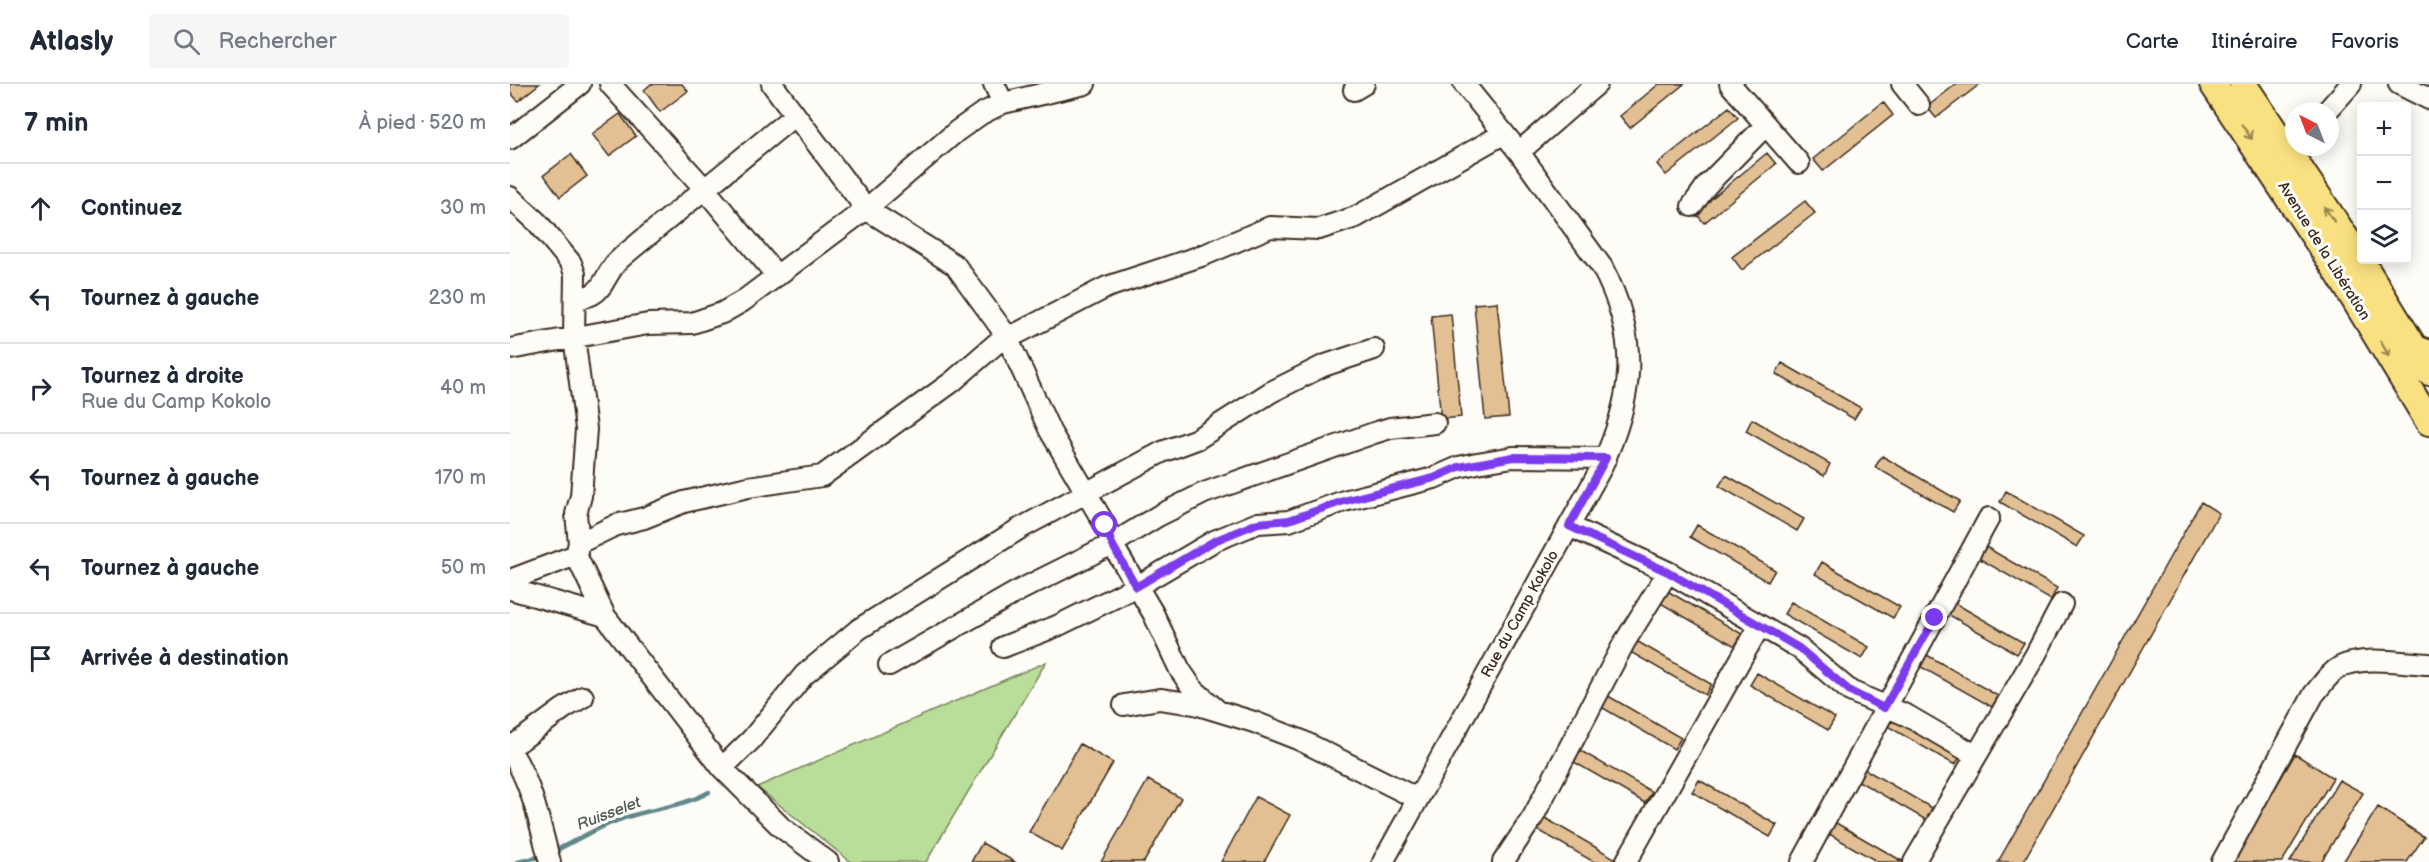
<!DOCTYPE html>
<html lang="fr">
<meta charset="utf-8">
<style>
body{margin:0;font-family:"Balsamiq Sans",sans-serif;background:#f6f6f7;color:#1f2937}
.controls{position:absolute;right:18px;top:18px;display:grid;overflow:hidden;border-radius:6px;box-shadow:0 3px 15px #0003}
.controls button{width:54px;height:54px;display:grid;place-items:center;padding:0;border:0;border-bottom:2px solid #e0e1e3;background:#fff;color:#1f2937;font:30px sans-serif}
.compass{position:absolute;left:1775px;top:18px;width:54px;height:54px;border-radius:50%;background:#fff;box-shadow:0 3px 15px #0003;rotate:318deg}
.stop{position:absolute;width:18px;height:18px;margin:-14px;border:4px solid #7c3aed;border-radius:50%;background:#fff}
.stop.end{background:#7c3aed;border-color:#fff;box-shadow:0 2px 6px #0008}
.list{margin:0;padding:0;list-style:none}
h2{display:flex;justify-content:space-between;align-items:center;height:78px;margin:0;padding:0 24px;font-size:26px}
h2 small{font-size:20px;font-weight:400;color:#747a83}
.list li{display:grid;grid-template-columns:39px 1fr auto;gap:18px;align-items:center;box-sizing:border-box;height:90px;padding:0 24px;border-top:2px solid #e0e1e3}
.list b{display:block;font-size:22px;white-space:nowrap}
.list p{margin:0;font-size:20px;white-space:nowrap;color:#747a83}
.list em{font-size:20px;font-style:normal;color:#747a83}
.icon{flex:none;width:33px;height:33px;fill:none;stroke:currentColor;stroke-width:2;stroke-linecap:round;stroke-linejoin:round}
.map{position:relative;flex:none;width:1919px;height:778px;overflow:hidden}
header{display:flex;align-items:center;gap:36px;box-sizing:border-box;height:84px;padding:0 30px;background:#fff;border-bottom:2px solid #e0e1e3}
header strong{font-size:28px}
nav{display:flex;gap:33px;margin-inline-start:auto;font-size:21px}
.search{width:420px;height:54px;background:#f6f6f7;display:flex;align-items:center;gap:15px;box-sizing:border-box;padding:0 21px;border-radius:6px;color:#747a83;font-size:22px}
main{display:flex}
aside{flex:1;background:#fff}
.map>svg:first-child{display:block}
</style>
<header>
<strong>Atlasly</strong>
<div class="search"><svg class="icon" aria-label="search" viewBox="0 0 24 24"><circle cx="10" cy="10" r="6"/><path d="M15 15l6 6"/></svg>Rechercher</div>
<nav><a>Carte</a><a>Itinéraire</a><a>Favoris</a></nav>
</header>
<main>
<aside>
<h2>7 min<small>À pied · 520 m</small></h2>
<ul class="list">
<li><svg class="icon" aria-label="ahead" viewBox="0 0 24 24"><path d="M12 20V5M6 11l6-6 6 6"/></svg><div><b>Continuez</b></div><em>30 m</em></li>
<li><svg class="icon" aria-label="left" viewBox="0 0 24 24"><path d="M17 20v-9H6M10 6l-5 5 5 5"/></svg><div><b>Tournez à gauche</b></div><em>230 m</em></li>
<li><svg class="icon" aria-label="right" viewBox="0 0 24 24"><path d="M7 20v-9h11M14 6l5 5-5 5"/></svg><div><b>Tournez à droite</b><p>Rue du Camp Kokolo</p></div><em>40 m</em></li>
<li><svg class="icon" aria-label="left" viewBox="0 0 24 24"><path d="M17 20v-9H6M10 6l-5 5 5 5"/></svg><div><b>Tournez à gauche</b></div><em>170 m</em></li>
<li><svg class="icon" aria-label="left" viewBox="0 0 24 24"><path d="M17 20v-9H6M10 6l-5 5 5 5"/></svg><div><b>Tournez à gauche</b></div><em>50 m</em></li>
<li><svg class="icon" aria-label="arrive" viewBox="0 0 24 24"><path d="M6 21V4h12l-3 4 3 4H6"/></svg><div><b>Arrivée à destination</b></div></li>
</ul>
</aside>
<div class="map">
<svg width="1919" height="778" viewBox="0 0 1919 778">
<rect width="100%" height="100%" fill="#fdfcf7"/>
<filter id="ink" filterUnits="userSpaceOnUse"><feTurbulence type="fractalNoise" baseFrequency=".0167" numOctaves="2"/><feDisplacementMap in="SourceGraphic" scale="12" xChannelSelector="R" yChannelSelector="G"/><feConvolveMatrix kernelMatrix="1 2 1 2 8 2 1 2 1" color-interpolation-filters="sRGB"/></filter>
<g filter="url(#ink)">
<path fill="#b9de99" stroke="#7a845c" stroke-width="1.5" d="M536,578l-120,200h-75l-94,-75z"/>
<g fill="none" stroke-linecap="round" stroke-linejoin="round">
<path stroke="#60888b" stroke-width="4.5" d="M43,768c27,-14 52,-29 81,-37 25,-7 52,-10 75,-23
M8,778l25,-6"/>
</g>
<path fill="#e2c094" stroke="#3b2a1e" stroke-width="1.5" d="M0,0h29l-21,17 -8,-9z
M141,0h31l6,7 -28,21 -16,-22z
M1149,0h25l-54,44 -10,-12z
M1446,0h24l-44,34 -9,-11z
M1373,18l10,13 -70,56 -10,-12z
M1219,23l9,11 -72,57 -9,-11z
M110,30l16,22 -27,20 -17,-22z
M1257,69l9,11 -72,59 -9,-11z
M61,70l16,22 -27,21 -16,-22z
M1295,117l10,12 -73,57 -10,-13z
M987,218l12,115 -24,2 -11,-115z
M941,230l10,103 -20,2 -10,-103z
M1272,279l79,45 -7,11 -78,-45z
M1242,335l78,45 -6,12 -78,-45z
M1372,372l78,45 -7,11 -78,-45z
M1216,391l78,44 -7,12 -78,-45z
M1496,407l78,45 -7,11 -77,-45z
M1691,418l18,11 -196,349h-25z
M1187,441l78,45 -7,12 -78,-45z
M1469,459l78,45 -6,12 -78,-45z
M1312,478l78,45 -7,11 -78,-44z
M1154,505l78,45 -7,12 -78,-45z
M1436,514l78,45 -7,11 -78,-45z
M1281,518l78,45 -7,12 -78,-45z
M1123,555l78,45 -6,11 -78,-45z
M1410,567l78,45 -6,11 -78,-44z
M1247,589l78,45 -7,12 -78,-45z
M1093,609l78,45 -7,11 -78,-45z
M1374,625l78,45 -7,11 -78,-45z
M570,660l33,19 -51,88 -33,-19z
M1064,663l78,45 -7,11 -78,-45z
M1785,670l38,24 -51,84h-50z
M1344,679l78,45 -6,12 -78,-45z
M638,696l33,18 -37,64h-43z
M1189,696l78,45 -7,12 -78,-45z
M1829,696l24,13 -42,69h-31z
M746,713l34,18 -26,47h-43z
M1868,723l46,30 -17,25h-64z
M1028,730l78,45 -2,3h-20l-63,-36z
M1314,732l78,45 -1,1h-23l-61,-35z
M472,759l33,19h-44z"/>
<g fill="none" stroke-linecap="round" stroke-linejoin="round">
<g stroke="#3b2a1e" stroke-width="24">
<path id="minor" d="M100,0l94,104 73,88
M262,0l94,125 89,56 51,70 44,96 55,94 7,19 41,69 27,57 13,19 25,22
M484,0l9,19
M1220,0l69,79
M1392,0l17,21
M1889,0l30,15
M844,6l10,-6
M1817,27l24,-27
M0,55l70,-55
M1009,68l78,-68
M0,113l28,26 33,40 4,11 -1,62 12,93 -5,67 -5,18 3,29 -3,12 29,61 117,152 59,59 47,35
M1182,122l15,-21 59,-60
M65,215c29,-4 25,-15 40,-35 7,-8 17,-15 25,-22l155,-127
M0,265l138,-25 44,-1 30,-10 21,-12 123,-92 91,-78 24,-17 22,-11 82,-19
M1059,442l99,46 131,76 51,43 58,25 67,39
M69,459l37,-18 28,-7 40,-16 64,-15 74,-11 130,-94 54,-47 12,-2 89,-46 97,-32 66,-28 49,2 37,-12 147,-83
M0,496l66,-25
M0,505l95,27
M493,563l54,-21 79,-39 78,-46 44,-18 31,-2 55,-20 90,-23 25,-11 18,-4 36,-6 93,1
M379,581l131,-75 92,-46 46,-28 46,-23 170,-60 16,-5 45,-5
M614,621l36,-6 35,5 59,18 46,18 118,59
M0,664l53,-39 20,-12
M0,666c23,36 29,72 40,112
M212,684l29,-28 53,-65 55,-46 160,-100 143,-77 35,-13 74,-47 52,-26 51,-17
M873,778l216,-390c35,-74 42,-131 3,-205l-83,-115 -55,-68
M993,778l30,-45 91,-174 44,-71
M1116,778l133,-235
M1292,778l187,-344
M1404,778l122,-208 26,-50
M1712,778l92,-168c8,-9 15,-21 26,-27 24,-12 63,-4 89,-3"/>
</g>
<g stroke="#3b2a1e" stroke-width="30">
<path id="major" d="M1703,0l125,188 91,150
M1733,0l116,174 70,114"/>
</g>
<g stroke="#3b2a1e" stroke-width="33">
<path id="highway" d="M1908,267l11,4"/>
</g>
<use href="#minor" stroke="#fdfcf7" stroke-width="20"/>
<use href="#major" stroke="#f9e181" stroke-width="26"/>
<use href="#highway" stroke="#f9e181" stroke-width="28"/>
</g>
<defs><path id="oneway-shaft" d="M-6 0H5M1.5-3L5.5 0L1.5 3" fill="none" stroke-width="1.6" stroke-linecap="round" stroke-linejoin="round" transform="scale(1.5)"/></defs>
<g stroke="#9a8650">
<use href="#oneway-shaft" transform="translate(1737 48) rotate(55)"/>
<use href="#oneway-shaft" transform="translate(1819 130) rotate(-124)"/>
<use href="#oneway-shaft" transform="translate(1875 265) rotate(59)"/>
</g>
</g>
<g fill="none" stroke-linecap="round" stroke-linejoin="round" filter="url(#ink)">
<path stroke="#7c3aed" stroke-width="8" d="M595,441l7,19 24,43 78,-46 44,-18 31,-3 55,-19 90,-23 25,-11 54,-10 93,1 -37,68 99,46 131,76 51,43 34,17 51,-90"/>
</g>
<g text-anchor="middle" dominant-baseline="central" stroke-width="6" stroke-linejoin="round" paint-order="stroke">
<g font-size="15" fill="#3b2a1e" stroke="#fdfcf7">
<text transform="translate(1814 167) rotate(58)">Avenue de la Libération</text>
<text transform="translate(1010 530) rotate(-61)">Rue du Camp Kokolo</text>
</g>
<g font-size="16" font-style="italic" fill="#4d5955" stroke="#fdfcf7">
<text transform="translate(99 730) rotate(-21)">Ruisselet</text>
</g>
</g>
</svg>
<div class="controls">
<button>+</button>
<button>−</button>
<button><svg class="icon" aria-label="layers" viewBox="0 0 24 24"><path d="M12 4l9 5-9 5-9-5zM3 14l9 5 9-5"/></svg></button>
</div>
<svg class="compass" viewBox="-18 -18 36 36"><path d="M0-13l5 13h-10z" fill="#e53935"/><path d="M0 13l5-13h-10z" fill="#747a83"/></svg>
<div class="stop" style="left:595px;top:441px"></div>
<div class="stop end" style="left:1425px;top:534px"></div>
</div>
</main>
